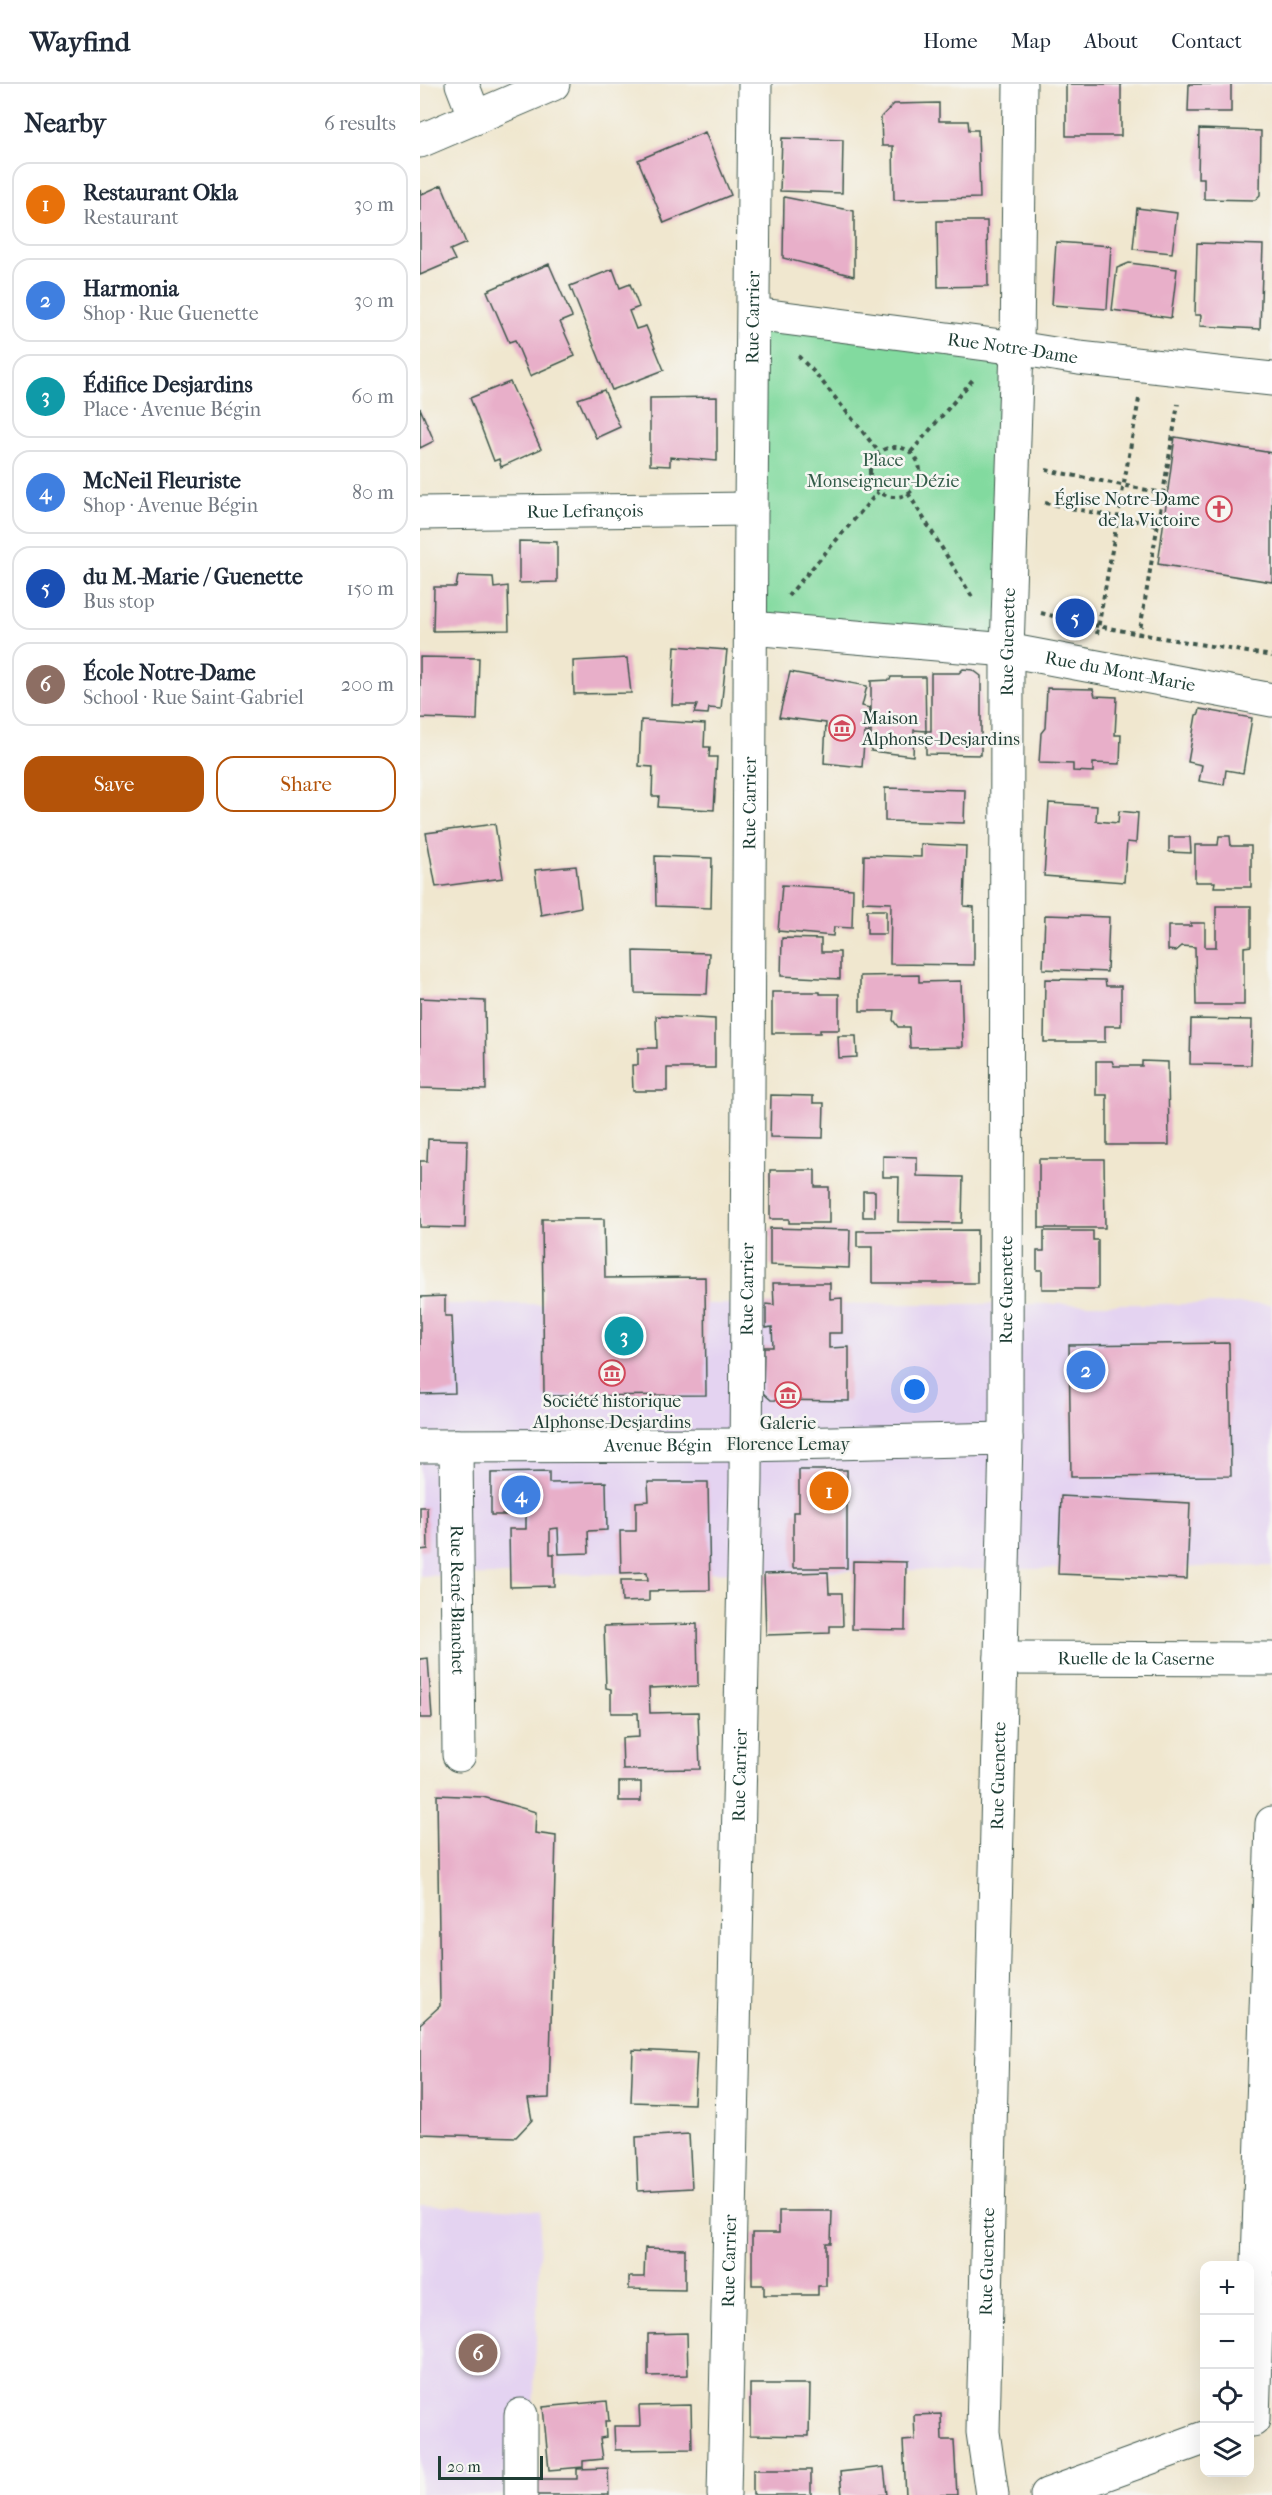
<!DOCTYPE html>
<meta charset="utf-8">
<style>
body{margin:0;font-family:"IM FELL French Canon",serif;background:#f2f2f3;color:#1f2937}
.controls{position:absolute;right:18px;bottom:18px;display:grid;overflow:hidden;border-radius:12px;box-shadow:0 6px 24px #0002}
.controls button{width:54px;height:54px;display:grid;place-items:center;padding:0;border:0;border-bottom:2px solid #e0e1e3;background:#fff;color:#1f2937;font:30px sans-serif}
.scale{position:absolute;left:18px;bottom:15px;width:105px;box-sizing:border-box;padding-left:6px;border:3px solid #1f3d34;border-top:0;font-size:16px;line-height:21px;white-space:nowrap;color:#1f3d34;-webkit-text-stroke:4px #f6f6f2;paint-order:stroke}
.you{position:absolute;left:495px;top:1306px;width:21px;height:21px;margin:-15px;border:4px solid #fff;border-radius:50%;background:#1a73e8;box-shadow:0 0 0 9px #1a73e833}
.badge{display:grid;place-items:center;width:39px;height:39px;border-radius:50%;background:#b45309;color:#fff;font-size:20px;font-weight:700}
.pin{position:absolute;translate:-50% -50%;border:3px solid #fff;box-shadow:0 2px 6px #0006}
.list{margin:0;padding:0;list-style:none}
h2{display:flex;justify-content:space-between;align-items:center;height:78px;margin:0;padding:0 24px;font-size:26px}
h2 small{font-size:20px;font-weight:400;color:#747a83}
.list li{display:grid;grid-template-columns:39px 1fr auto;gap:18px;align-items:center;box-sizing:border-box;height:84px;margin:0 12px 12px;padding:0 12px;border:2px solid #e0e1e3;border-radius:18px}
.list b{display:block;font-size:22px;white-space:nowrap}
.list p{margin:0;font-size:20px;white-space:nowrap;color:#747a83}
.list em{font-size:20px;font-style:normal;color:#747a83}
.actions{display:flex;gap:12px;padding:18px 24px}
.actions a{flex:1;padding:14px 0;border:2px solid #b45309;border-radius:18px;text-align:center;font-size:21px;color:#b45309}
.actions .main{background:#b45309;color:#fff}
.icon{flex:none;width:33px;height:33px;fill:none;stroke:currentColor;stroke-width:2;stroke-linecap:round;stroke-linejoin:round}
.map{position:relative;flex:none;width:852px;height:2411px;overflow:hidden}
header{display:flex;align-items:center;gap:36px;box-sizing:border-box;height:84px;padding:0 30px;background:#fff;border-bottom:2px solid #e0e1e3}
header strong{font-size:28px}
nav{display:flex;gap:33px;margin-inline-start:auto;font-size:21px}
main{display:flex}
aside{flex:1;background:#fff}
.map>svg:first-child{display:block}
</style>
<header>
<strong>Wayfind</strong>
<nav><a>Home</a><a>Map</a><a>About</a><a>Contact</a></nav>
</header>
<main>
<aside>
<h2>Nearby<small>6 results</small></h2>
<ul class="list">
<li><span class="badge" style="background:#e8710a">1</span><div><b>Restaurant Okla</b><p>Restaurant</p></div><em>30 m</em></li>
<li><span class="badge" style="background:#3f7fe0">2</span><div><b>Harmonia</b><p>Shop · Rue Guenette</p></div><em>30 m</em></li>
<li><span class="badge" style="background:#0f9aa8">3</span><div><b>Édifice Desjardins</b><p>Place · Avenue Bégin</p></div><em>60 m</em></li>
<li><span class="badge" style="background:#3f7fe0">4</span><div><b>McNeil Fleuriste</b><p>Shop · Avenue Bégin</p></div><em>80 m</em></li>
<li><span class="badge" style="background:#1a4fb4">5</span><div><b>du M.-Marie / Guenette</b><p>Bus stop</p></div><em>150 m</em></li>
<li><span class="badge" style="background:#8d6e63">6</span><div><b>École Notre-Dame</b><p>School · Rue Saint-Gabriel</p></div><em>200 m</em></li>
</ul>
<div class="actions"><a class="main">Save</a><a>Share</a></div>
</aside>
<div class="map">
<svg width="852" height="2411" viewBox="0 0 852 2411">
<rect width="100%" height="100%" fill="#f6f6f2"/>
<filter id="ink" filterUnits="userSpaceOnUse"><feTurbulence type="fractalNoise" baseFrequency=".0167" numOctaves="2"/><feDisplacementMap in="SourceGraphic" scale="12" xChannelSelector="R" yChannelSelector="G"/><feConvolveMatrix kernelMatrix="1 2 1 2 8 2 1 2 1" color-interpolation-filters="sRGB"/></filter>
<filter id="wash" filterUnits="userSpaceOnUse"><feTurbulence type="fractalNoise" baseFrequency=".008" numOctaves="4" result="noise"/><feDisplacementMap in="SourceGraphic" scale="24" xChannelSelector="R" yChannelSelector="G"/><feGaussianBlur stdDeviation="1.35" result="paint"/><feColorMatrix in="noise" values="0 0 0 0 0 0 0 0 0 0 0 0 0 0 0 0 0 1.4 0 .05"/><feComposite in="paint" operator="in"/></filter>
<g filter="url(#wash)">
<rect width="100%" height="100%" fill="#f0e7cf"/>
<path fill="#e4d3f1" d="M0,1220h852v262l-852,10z
M0,2121l121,6 -11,284h-110z"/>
<path fill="#82da9f" stroke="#508c6a" stroke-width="1.5" d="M334,230l263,34 -10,302 -256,-22z"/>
<g id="blocks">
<path fill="#e8afc9" d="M646,0h55v52h-55z
M769,0h42v28h-43z
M519,19v18h29l1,9h9l2,68 -86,2 -1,-54h-11l-1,-29 13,-13z
M779,45l62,2 -1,64 -5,5 -51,-1v-21h-6z
M285,48l26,63 -67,28 -26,-63z
M362,54l61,2 -1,53 -62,-2z
M22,101l24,58 -16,7 5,10 -35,15v-85l2,4z
M364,113l70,14v65l-71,-18z
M717,124l40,5 -5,40 -39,-4z
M517,137h50l1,65 -50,1z
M636,158l55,4 -4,63 -55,-4z
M777,159l66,2 -3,84 -60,-3 1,-11h-6z
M709,179l48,6 -6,49 -59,-8 5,-42z
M129,180l23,53 -12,5 15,34 -45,20 -15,-36 -6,2 -22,-51z
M193,185l7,19 10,-4 9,23 -10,4 7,18 10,-3 18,44 -52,20 -42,-104z
M90,298l31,67 -40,18 -2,-8 -5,2 -24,-63z
M184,306l16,37 -24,11 -18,-39z
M297,313v64l-47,-4v9l-20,-1v-67z
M0,324l14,33 -14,7z
M755,353l97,16v129l-114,-18z
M99,457l38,1v40l-38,1z
M38,492l35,1 1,11 14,-2 1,44 -76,1 1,-44h22z
M255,562l52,4 -6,59 -12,-1 -1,6 -14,-1 3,-8h-25z
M0,573l59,1 -2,62 -57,-2z
M207,574l4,35 -57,1 -1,-33z
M543,585l10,1 8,6v79l-55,-1v-23l-12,-1 -1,26 -42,-5v-70l19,-1 1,-3h34l1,54h5v-58h28z
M370,588l77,14 -5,20 8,2 -1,25 -4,-1 -3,35 -38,-4 2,-40 -47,-6z
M627,604l46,1 2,7 22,1 -2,38h6l-1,29 -27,-1v9l-20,-1v-7l-34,-1 2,-30 4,-5z
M780,625l52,9 -9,55 -17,-3 -2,15 -25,-4 3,-16 -14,-3 8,-47 3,-1z
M221,636l64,4 -1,23h6l-1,10h8l-3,53 -56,-3 1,-11h-7l1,-29 -14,-1z
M465,704l80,2 -1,33 -79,-2z
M629,719l48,3 -1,15 22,2 1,-12 19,2 -2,30 -9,-1 -3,40 -80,-6z
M75,740l8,54 -67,9 -10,-54z
M799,752h11l1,10h20v41h-37l1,-5h-20v-37h23z
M749,753h21l1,16 -22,-1z
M501,760l45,2 -2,60 10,1v58l-84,-1 1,-61 -28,-1 1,-47 57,2z
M235,772l57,2 -1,50 -55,-2z
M156,782l5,41 -40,8 -6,-45z
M362,801l71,4 -1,39 -18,-1 -1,9 -55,-5z
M796,822h35v40l-7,1v58h-48l-1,-58 -13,-1 -6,5 -8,-1v-24h23v-3h14v24h11z
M447,826h19v24h-19z
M625,831l64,2 -2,55 -64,-3z
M362,854l39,1v13h19v27l-59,-3z
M214,867l75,2 -2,41 -72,-1z
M499,891v7l42,-1 2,66 -53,1 -1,-21h-11l-5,-7 1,-9h-34v-35z
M625,895l60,1 1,6h15v40h-16v16h-61z
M352,908h48v2h19v36h-19v3h-48z
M0,914l65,3 1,89 -66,-2z
M236,932l59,3v49h-48v23h-34l-1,-26h6v-17h19z
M771,935l61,1 -1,45 -61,-1z
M418,952h18l1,21 -18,1z
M676,977h16l2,5h28v-5l26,1 1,83h-62v-50h-11z
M351,1011l42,1v7h11l-1,35 -53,-1z
M8,1055l39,1 -2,88 -45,-1v-66h7z
M463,1072l34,1v19l46,1 -1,46 -64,-1 1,-45h-16z
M619,1075h65l1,69h-66z
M350,1086h45v17h14v36h-40v-4h-19z
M443,1107h12v26h-12z
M122,1135h62l1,59 100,-1 1,118 -162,1z
M350,1144l80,2 -1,38 -79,-3z
M557,1146v53h-105v-36h-15v-16z
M624,1147h49v9h5v49h-56v-19h-5v-19h7z
M353,1199h57v16l12,-1v35h-13v15l20,-1v54l-78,-1 -8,-7 1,-46h9l-1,-20 -6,1v-24l8,1z
M25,1212v20h7l3,77 -35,1v-97z
M809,1259l2,133 -160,1 -2,-132z
M379,1386h48v98h-54v-56h6z
M129,1388v11l57,-1 1,48 -19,1 1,22 -30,1 -1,-26 -8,1v25h4v32l-44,1 -1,-58h17v-14h-35v-42z
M228,1398h60l2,108 -61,1v10l-27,1 -1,-22h27l-1,-8 -26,1 -1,-42h16v-29l13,-1z
M641,1412l129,7 -3,76 -129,-5z
M0,1423h7l1,42 -8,1z
M433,1477l53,1 -1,68 -53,-1z
M408,1488l1,21h13l1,33h-13v7l-64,2 -2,-61z
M277,1540l1,62 -49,2 1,25 48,-1 2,57 -77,1 -1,-32 17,-1 -1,-24h-27v-24l-5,-1 -2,-62z
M8,1574l4,60h-12v-59z
M199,1698h22v19h-22z
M17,1711l46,2 53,15 -1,21 21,3 -7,262 -21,1 4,21 -16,17 -96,-3v-110l20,-18z
M213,1966l64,3 -3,51 -63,-2z
M269,2050l3,54 -54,3 -2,-54z
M359,2127h53l-1,32h-5v43h-8v9h-54v-10h-12v-52h27z
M225,2164l40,1v41l-56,-1v-12h15z
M267,2249l1,42 -40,1v-42z
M330,2300h60l-1,52 -59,-1z
M187,2317l2,20h-4l1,16 -6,1 3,21 -20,2v6l-34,3 -6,-63z
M271,2321l1,44 -77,1 -1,-24h26l-1,-20z
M521,2330l1,26h12l3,55h-51l-3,-54 12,-1 -1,-25z
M464,2383l3,28h-45l-2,-23z
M188,2384l1,27h-72v-16h40v-10z
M333,2386h58v25h-58z"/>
</g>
</g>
<g filter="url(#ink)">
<use href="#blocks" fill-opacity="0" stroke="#3e564b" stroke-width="1.5"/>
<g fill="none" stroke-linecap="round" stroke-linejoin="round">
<g stroke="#3e564b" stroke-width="35">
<g id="minor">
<path d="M42,0l13,34"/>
<path d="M0,57l133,-57"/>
<path id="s1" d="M334,230l263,34 62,10 193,21"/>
<path id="s2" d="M0,429l331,-4"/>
<path id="s3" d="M331,544l256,22 265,50"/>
<path id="s4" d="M0,1362l326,-1 260,-6"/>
<path id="s5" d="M36,1362l3,309"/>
<path id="s6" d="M581,1574l271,1"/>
<path d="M101,2331v80"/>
<path d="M833,2336l19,-597"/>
<path id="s7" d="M304,2411l22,-1015 5,-971 4,-425"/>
<path id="s8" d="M572,2411l-9,-63 23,-993 1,-789 10,-302 3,-264"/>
<path d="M627,2411l157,-57"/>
</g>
</g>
<path stroke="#3e564b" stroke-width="4" stroke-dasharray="4.5 4.5" stroke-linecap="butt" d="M378,272l18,18 63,78
M450 388a25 25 0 1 1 50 0a25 25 0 1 1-50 0Z
M491,368l64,-75
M626,386l116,23
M488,409l66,107
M625,419l112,22
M368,512l90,-104
M621,529c75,19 154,30 231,43
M677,550l42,-235
M719,552l39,-232"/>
<use href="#minor" stroke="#fff" stroke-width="33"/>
</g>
</g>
<defs>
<g id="church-ring" transform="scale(1.35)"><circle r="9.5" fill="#f6f6f2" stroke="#d1495b" stroke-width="1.5"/><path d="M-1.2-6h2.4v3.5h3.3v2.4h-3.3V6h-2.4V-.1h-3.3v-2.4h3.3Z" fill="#d1495b"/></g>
<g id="museum-ring" transform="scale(1.35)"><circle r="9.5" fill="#f6f6f2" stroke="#d1495b" stroke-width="1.5"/><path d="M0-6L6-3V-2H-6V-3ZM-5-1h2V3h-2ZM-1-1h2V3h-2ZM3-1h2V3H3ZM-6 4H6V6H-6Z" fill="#d1495b"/></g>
</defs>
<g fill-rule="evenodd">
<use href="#church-ring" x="799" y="425"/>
<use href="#museum-ring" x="422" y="644"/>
<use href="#museum-ring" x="192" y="1289"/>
<use href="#museum-ring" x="368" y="1311"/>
</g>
<g text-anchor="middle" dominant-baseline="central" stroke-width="5" stroke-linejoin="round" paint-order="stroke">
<g font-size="18" fill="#1f3d34" stroke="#f6f6f2">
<text stroke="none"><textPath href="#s7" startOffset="2178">Rue Carrier</textPath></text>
<text stroke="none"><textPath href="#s1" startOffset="261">Rue Notre-Dame</textPath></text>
<text stroke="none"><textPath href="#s2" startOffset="165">Rue Lefrançois</textPath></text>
<text stroke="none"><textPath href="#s8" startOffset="1854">Rue Guenette</textPath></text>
<text stroke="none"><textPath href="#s3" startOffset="372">Rue du Mont-Marie</textPath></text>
<text stroke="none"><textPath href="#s7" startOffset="1692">Rue Carrier</textPath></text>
<text stroke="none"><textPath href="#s7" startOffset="1206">Rue Carrier</textPath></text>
<text stroke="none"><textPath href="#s8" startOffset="1206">Rue Guenette</textPath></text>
<text stroke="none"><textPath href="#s4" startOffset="238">Avenue Bégin</textPath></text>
<text stroke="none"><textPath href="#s5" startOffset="154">Rue René-Blanchet</textPath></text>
<text stroke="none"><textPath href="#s6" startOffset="135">Ruelle de la Caserne</textPath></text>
<text stroke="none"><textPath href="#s7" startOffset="720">Rue Carrier</textPath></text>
<text stroke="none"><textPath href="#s8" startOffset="720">Rue Guenette</textPath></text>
<text stroke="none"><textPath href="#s7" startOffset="234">Rue Carrier</textPath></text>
<text stroke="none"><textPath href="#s8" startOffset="234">Rue Guenette</textPath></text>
</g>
<g font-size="18" fill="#335c49" stroke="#f6f6f2">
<text x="463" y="376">Place<tspan x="463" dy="21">Monseigneur-Dézie</tspan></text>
</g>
<g font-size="18" fill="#1f3d34" stroke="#f6f6f2">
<text x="780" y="415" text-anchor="end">Église Notre-Dame<tspan x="780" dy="21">de la Victoire</tspan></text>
<text x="442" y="634" text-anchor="start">Maison<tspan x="442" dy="21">Alphonse-Desjardins</tspan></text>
<text x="192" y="1317">Société historique<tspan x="192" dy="21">Alphonse-Desjardins</tspan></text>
<text x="368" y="1339">Galerie<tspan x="368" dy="21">Florence Lemay</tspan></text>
</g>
</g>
</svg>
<div class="controls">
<button>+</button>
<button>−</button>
<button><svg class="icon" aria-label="locate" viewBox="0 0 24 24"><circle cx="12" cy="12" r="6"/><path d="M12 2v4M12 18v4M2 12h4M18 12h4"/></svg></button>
<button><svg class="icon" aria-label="layers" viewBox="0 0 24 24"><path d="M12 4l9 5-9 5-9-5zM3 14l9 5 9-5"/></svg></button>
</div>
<div class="scale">20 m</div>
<div class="you"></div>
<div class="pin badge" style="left:409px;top:1407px;background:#e8710a">1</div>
<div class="pin badge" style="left:666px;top:1286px;background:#3f7fe0">2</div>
<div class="pin badge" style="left:204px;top:1252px;background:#0f9aa8">3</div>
<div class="pin badge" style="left:101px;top:1411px;background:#3f7fe0">4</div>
<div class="pin badge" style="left:655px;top:534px;background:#1a4fb4">5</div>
<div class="pin badge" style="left:58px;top:2269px;background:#8d6e63">6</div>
</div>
</main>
